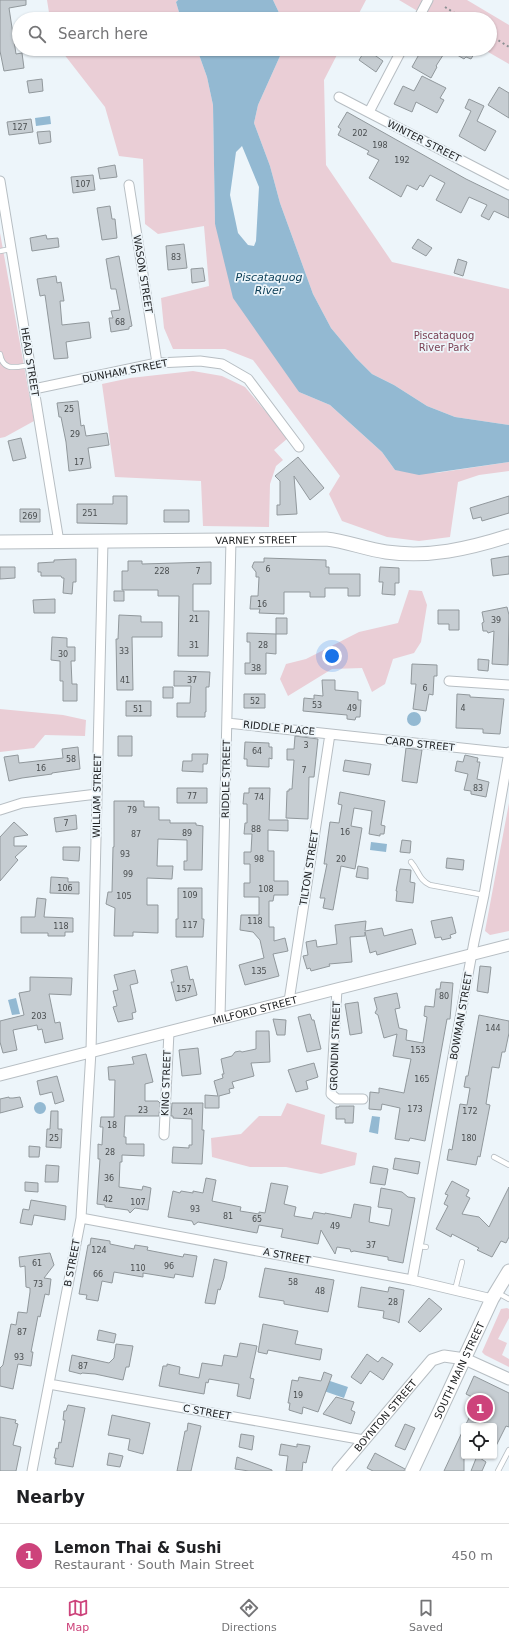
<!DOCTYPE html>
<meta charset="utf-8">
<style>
body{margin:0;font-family:"DejaVu Sans",sans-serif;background:#f2f2f2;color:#202124}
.controls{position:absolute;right:12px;bottom:12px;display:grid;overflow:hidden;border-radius:4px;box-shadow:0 1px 3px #0004}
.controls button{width:36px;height:36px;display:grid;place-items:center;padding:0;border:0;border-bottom:1px solid #e0e0e0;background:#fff;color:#202124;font:20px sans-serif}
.you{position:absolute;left:332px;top:656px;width:14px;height:14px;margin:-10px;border:3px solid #fff;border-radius:50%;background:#1a73e8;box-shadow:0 0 0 6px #1a73e833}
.badge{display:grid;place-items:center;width:26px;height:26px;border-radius:50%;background:#cd437b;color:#fff;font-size:13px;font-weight:700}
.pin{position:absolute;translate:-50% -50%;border:2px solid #fff;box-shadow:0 1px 4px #0006}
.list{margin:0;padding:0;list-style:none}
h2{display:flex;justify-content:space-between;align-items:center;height:52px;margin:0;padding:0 16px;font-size:17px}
h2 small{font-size:13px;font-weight:400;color:#757577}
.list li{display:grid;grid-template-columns:26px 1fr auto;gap:12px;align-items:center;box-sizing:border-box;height:64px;padding:0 16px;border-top:1px solid #e0e0e0}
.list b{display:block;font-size:15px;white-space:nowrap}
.list p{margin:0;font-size:13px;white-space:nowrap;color:#757577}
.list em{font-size:13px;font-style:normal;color:#757577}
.icon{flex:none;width:22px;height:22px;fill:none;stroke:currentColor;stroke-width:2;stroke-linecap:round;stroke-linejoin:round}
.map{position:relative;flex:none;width:509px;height:1471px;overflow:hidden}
.search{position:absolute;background:#fff;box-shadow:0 1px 3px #0004;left:12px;right:12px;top:12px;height:44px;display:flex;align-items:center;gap:10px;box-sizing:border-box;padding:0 14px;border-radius:22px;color:#757577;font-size:15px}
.sheet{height:116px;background:#fff}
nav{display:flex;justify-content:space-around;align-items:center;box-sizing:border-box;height:56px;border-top:1px solid #e0e0e0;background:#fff;font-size:11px;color:#757577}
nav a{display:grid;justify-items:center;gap:2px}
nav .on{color:#cd437b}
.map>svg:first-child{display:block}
</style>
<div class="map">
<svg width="509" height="1471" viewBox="0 0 509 1471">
<rect width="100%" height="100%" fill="#edf5fa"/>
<path fill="#eaced6" d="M47,0h131l-2,2 5,17h-131z
M273,0h93l-10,19h-74z
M399,0h68l42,25v39l-26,-15h7v-30h-59z
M60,49h137l10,28 6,28 2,119 84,168 31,13 52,47 13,18 41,3 73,-11v9l-30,4 -21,7 -8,55 -31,4 -32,-4 -45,-16 -13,-27 11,-18 -87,-116 -28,-11h-52l-9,-21 -3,-30 48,-12 -5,-60 -46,8 -13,-10 -2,-65 -24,-3 -14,-49z
M281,49h59l-16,31 2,85 66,97 117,27v136l-54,-8 -28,-11 -33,-21 -22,-11 -16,-16 -25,-30 -18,-34 -33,-91 -10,-37 -16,-43 4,-18 22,-49z
M0,233l34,188 -29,16 -5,1z
M193,371l29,5 23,11 43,51 -14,12 9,10 -7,6 -6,18 -1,43 -66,-1 -2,-45 -86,-4 -13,-93 28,-6z
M409,590l13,1 5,14 -6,37 -7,11 -21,6 -8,25 -13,8 -10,-24 -30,1 -44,27 -8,-17 6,-15 20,-5 53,-27 39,-9z
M0,709l63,6 23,5 -1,16 -40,-1 -11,13 -34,4z
M509,803v128l-19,4 -5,-4z
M287,1103l38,12 -4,29 36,9 -2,12 -34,9 -35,-7h-36l-38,-10 -1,-19 30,-4 18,-18h22z
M507,1308l2,1v9l-11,21 9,4 -5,12 7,4v8l-24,-12 -3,-3 19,-43z"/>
<path fill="#93b9d2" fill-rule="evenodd" d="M178,0h95l9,19h-101l-5,-17z
M197,49h84l-1,7 -22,49 -4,18 16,43 10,37 33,91 18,34 25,30 16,16 22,11 33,21 28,11 54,8v37l-90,13 -24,-5 -13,-18 -52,-47 -31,-13 -66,-94 -18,-74 -2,-119 -6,-28zM242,146l17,41 -3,54 -2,5 -6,-1 -10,-12 -8,-38 6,-43z
M50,116l1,8 -15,2 -1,-8z
M407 719a7 7 0 1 1 14 0a7 7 0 1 1-14 0Z
M371,842l16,2 -1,8 -16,-2z
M16,998l4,16 -8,1 -4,-15z
M34 1108a6 6 0 1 1 12 0a6 6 0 1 1-12 0Z
M372,1116l8,1 -2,17 -9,-2z
M327,1380l21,7 -4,11 -20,-7z"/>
<path fill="#c6cdd2" stroke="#91989c" d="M0,0h26v5l-17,3 7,46 6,-1 2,15 -20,3 -4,-20z
M366,49l17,12 -7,11 -17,-12z
M422,49h55l-6,10 -5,-2 -2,2 -17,-10 -11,17 1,1 -6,11 -19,-11z
M422,76l24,12 -6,10 4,2 -7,13 -21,-11 -4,10 -18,-8 9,-18 11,5z
M42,79l1,12 -14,2 -2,-12z
M499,87l10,6v25l-21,-13z
M469,99l15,7 -7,15 19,10 -11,20 -26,-15 12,-25 -6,-3z
M347,112l119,67 43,21v18l-15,-7 -5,9 -8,-4 6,-11 -18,-8 -8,16 -25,-13 9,-17 -15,-8 -7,12 -3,-2 -3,5 -10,-5 -6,12 -32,-19 10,-18 -12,-6 2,-3 -31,-16 3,-6 -3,-2z
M31,119l2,13 -24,3 -2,-13z
M50,131l1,11 -12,2 -2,-12z
M115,165l2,12 -17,2 -2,-11z
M93,175l2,15 -22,3 -2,-16z
M110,206l2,13h3l2,19 -15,2 -5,-32z
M46,235l1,4 11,-1 1,9 -27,4 -2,-13z
M418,239l14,9 -6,8 -14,-8z
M184,244l3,24 -19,2 -2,-24z
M119,256l13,70 -3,1v2l-18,3 -2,-14h4l-2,-7 9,-1 -4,-21h-5l-5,-30z
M458,259l9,3 -4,14 -9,-3z
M203,268l2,13 -13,2 -1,-14z
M56,276l1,7 4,-1 3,19h-4l2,24 27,-3 2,16 -25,4 2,16 -14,1 -9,-64 -5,1 -3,-17z
M78,401l3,25 3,-1 2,11 21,-3 2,12 -21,3 3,20 -22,3 -3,-29 -5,-25h-2l-2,-14z
M21,438l5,20 -13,3 -5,-20z
M298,457l26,31 -14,12 -16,-24 3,38 -20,1v-10h3v-24l-5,-5z
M113,496h14v28l-50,-1v-19h36z
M509,496v17l-27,8 -1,-4 -8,2 -3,-11z
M20,509h20v13h-20z
M164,510h25v12h-25z
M509,556v18l-16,2 -2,-17z
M264,558l62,2v7h3v7h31v22h-12v-8h-23v9h-15v-5h-26v22l-25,-1 1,-4h-10l1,-13h7l1,-19h-3v-5l-4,-5 2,-5h10z
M76,559v23h-3l-1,12 -9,-1 1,-15h-2l-1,-2h-20v-4h-3v-9l16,-1v-2z
M128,561h14v3l69,-2v22h-18v27h16l-1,45h-30l1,-60h-21v-6h-36v-19h6z
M0,567h15v11l-15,1z
M380,567l19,1v15h-4v12l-13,-1 1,-12h-4z
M114,591h10v10h-10z
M55,599v14h-21l-1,-13z
M507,607l2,8 -1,50 -16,-1 2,-33 -6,2 -1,-2h-4l-1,-8 2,-1 -2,-10z
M438,610h21v20h-10v-6h-11z
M119,615l22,1v6h21v15h-30l1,53h-16l-1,-51h2z
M276,618h11v16h-11z
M247,633l29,1v20l-10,-1v21h-21v-11h5v-21h-3z
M52,637l15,1v9h8v14h-4l1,23h5v17h-14v-20h-3v-20l-9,-1z
M478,659l11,1 -1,11 -10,-1z
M412,664l25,1v11h-3l-1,19 -4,-1 -3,17 -13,-2 3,-25h-5z
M174,671l36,1 -1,15h-3v25h-1v5h-28v-14h13l1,-17h-17z
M322,680h13v10l23,2v8h3l-1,17h-4l-1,3 -8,-1v-4l-44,-4 1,-13 10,1v-4l9,1z
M163,687h10v11h-10z
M244,694h21v14h-21z
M457,694l13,1v2l34,2 -4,35 -17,-1v-4l-27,-1z
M126,701h25v15h-25z
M118,736h14v20h-14z
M295,736l23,3 -4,38h-5l-1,42 -22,-1 1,-27h2v-2h3l2,-29h-7v-11h7z
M245,742l24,1v4h3v12l-3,-1v9l-22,-1v-7h-3z
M78,747l2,22 -28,4v1l-30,4 -13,3 -5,-24 14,-2 1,8 44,-5 -1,-9z
M406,748l16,2 -5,33 -15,-2z
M192,754h16l-1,10h-4v8l-21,-1 1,-10h9z
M465,755l13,3 -1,4h3l-3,17 12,3 -3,15 -15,-3v-3l-7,-1 4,-16 -13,-3 2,-10 6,1z
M345,760l26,4 -2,11 -26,-4z
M177,788h30v15h-30z
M249,788h21l-1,32h19v11l-20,-1v21h6v30h14v14h-14l-1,6h-4v26h5v14l11,-3 3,13 -15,3 6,22 -34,9 -6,-20 25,-7 -4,-18 -7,-8 -13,-2 1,-15h18v-18h-15v-14h6v-19h-6v-12h7l1,-18h-8l1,-11h2v-19h-4l1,-11h5z
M340,792l45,9 -4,24 4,1 -1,8h-4v2l-11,-2 3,-23 -18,-3 -3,18 11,2 -7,41 -14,-3 -8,44 -10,-2 2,-10h-5l7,-34h-3l6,-42 9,1 3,-18 -4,-1z
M114,801h30v6h15v13h11v3h26v2l7,1 -1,44h-18v-9h3v-21l-29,-1 -1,27h16l-1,13 -25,-1v27h11v28l-25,-1v4h-19l1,-28 -9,-4 2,-12h4l1,-45h1z
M76,815l1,14 -21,3 -2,-14z
M14,822l14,13 -14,2v9h13l-12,11 3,3 -18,21v-44z
M402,840l9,1 -1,12 -10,-1z
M63,847h17l-1,14 -16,-1z
M447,858l17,2 -1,10 -17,-2z
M358,866l10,2v11l-12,-2z
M400,869l11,1 -1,12 5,1 -2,20 -17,-2 1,-10h-1z
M51,877l17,1v4h11v12l-29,-1z
M178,888h24v31h2l-1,18h-27v-18h2z
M37,898l9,1 -2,18 29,1v14h-8v4h-17v-3h-27v-16h14z
M452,917l4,16 -6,2 1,3 -9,2 -1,-3 -6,1 -4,-17z
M366,921l-1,10 17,-3 2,8 28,-7 4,15 -39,11 -1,-4 -6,2 -5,-21v4l-15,1 2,25 -23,2 1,2 -19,5 -1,-3 -3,1 -4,-13 5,-1 -2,-13 10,-2 1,7 20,-3 -2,-19z
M187,966l3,14 3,-1 4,16 -21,6 -5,-19h3l-3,-12z
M480,966l11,1 -3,26 -11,-2z
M135,970l3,13 -8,2 6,27 -4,1 1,6 -15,3 -5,-15 4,-1 -4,-15 5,-1 -4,-15z
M30,977l42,1 -1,17 -22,-1 6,29 5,-1 3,17 -18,4 -3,-14 -4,1 -1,-5 -24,5 4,20 -14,3 -3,-11v-21l24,-6 -5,-22 11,-2z
M441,982l12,1 -3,36h-3l-22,122 -15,-3 -1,3 -14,-2 5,-31 -18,-4 -1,6 -12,-1 1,-17 9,1v-5l25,5 7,-34 -18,-3 4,-22 -13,4 -6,-23 -3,-2 2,-4 -3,-11 23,-5 3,15 -5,1 4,19 8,2 -1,10 17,3 4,-26 -3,-1 1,-10 9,1 2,-18h4z
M358,1002l4,31 -12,2 -5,-31z
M310,1014l2,6h2l7,29 -14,3 -9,-35z
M479,1015l30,6v12l-4,19h-3l-3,16 -7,-1 -6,37 4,1 -10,52 -2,-1 -2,9 -29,-5 2,-11 3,1 8,-46 7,1 3,-17 -6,-1 2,-11h2z
M273,1019l13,1 -1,15h-8z
M256,1031h13l1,31 -19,1 3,13 -22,6 2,6 -5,1 1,4 -11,3v12h-14v-13l13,1 -4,-15 9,-3 -1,-4h2l-3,-15 11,-3 3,-4 5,-1 2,1 14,-3z
M198,1048l3,26 -19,2 -3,-26z
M146,1054l7,28 -8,2v17h13l2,2 -1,13h-34l-1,21h2v7h18v12l-22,-1v7h-2l-1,25 23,3 1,-4 8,2 -3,22 -13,-2 -5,5 -2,-3 -23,-3v-2l-8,-1 3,-45h-2v-15l4,1 1,-18h-3l1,-10h13l1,-37h-6l-1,-13 26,-3 -2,-7z
M314,1063l4,14 -12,4 2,8 -12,3 -8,-22z
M57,1076l7,25 -9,3 -3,-12 -12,3 -3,-14z
M9,1097v1h4l7,-1 3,10 -23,6v-14z
M172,1103h31l-1,27h2l-2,34 -30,-1 1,-16 16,1v-3h3v-26l-19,-1v-2h-2z
M339,1106h15l-1,17h-8v-4h-9v-12h3z
M51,1111h7v18h4l-1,19 -15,-1 1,-18h3z
M29,1146l11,1 -1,10h-10z
M395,1158l25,4 -2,12 -25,-5z
M46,1165l13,1 -1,16h-13z
M373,1166l15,3 -3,16 -15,-2z
M206,1178l10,2 -4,21 29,6 -1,4 19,3v-2l6,1 6,-30 17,3 -4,18 12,3 -2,9 18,3 2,-7 11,2v-1l26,5 3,-14 17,3 -2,15 20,4 3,-17 -14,-2 3,-19 21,4 6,5 7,1 -12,65 -15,-3v-3l-34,-6 -3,1 -1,-3 -13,-2 -2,7 -14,-24 -3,14 -37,-7 2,-8 -24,-4 -2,8 -59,-11 -4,3 -2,-4 -24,-4 5,-26 7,2 1,-2 12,2v-2l10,2z
M452,1181l17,9 -3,6 4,2 -8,16 17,3 10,10 20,-40v50l-3,6 -5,-2 -9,16 -15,-7 2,-2 -27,-14 -1,3 -15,-8 12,-23 -4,-2 4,-9 -3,-1z
M25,1182l13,1v9l-13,-1z
M31,1200l35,6 -1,14 -31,-5 -2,10 -12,-2 3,-14 6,1z
M91,1238l19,3v3l24,5 1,-4 13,2 -1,3 36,7 1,-3 13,2 -4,21 -18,-3 -1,4 -31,-5v4l-29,-5 -2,11 -10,-2 -4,20 -12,-2 1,-4 -8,-1 9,-49h2z
M50,1253l4,12 -10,13 7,1 -2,16 -4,-1 -5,23 -2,-1 -7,36h2l-2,14 -13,-2 -5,25 -13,-3v-18l3,-3 8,-41 5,1 2,-13 9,1 3,-21v-4l-4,-1 -1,-21 -5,1 -1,-10z
M214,1259l13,3 -3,16 -4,12 -2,-1 -3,15 -10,-1z
M265,1268l69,12 -6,32 -44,-8v-3l-25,-4z
M361,1287l27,5 1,-5 15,3 -5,33 -3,-2 -13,-3 1,-7 -26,-4z
M429,1298l13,11 -22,23 -12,-10z
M263,1324l35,7 -3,13 27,5 -2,11 -52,-10 -1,4 -9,-2z
M99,1330l17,4 -2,9 -17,-3z
M240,1343l17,3 -7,32 4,1 -4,20 -13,-3 2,-12 -30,-5 -1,4 -2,-1 -2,12 -45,-8 4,-20h4v-2l13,3 -1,7 20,4 3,-15 20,3 2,-11 13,2z
M116,1344l17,2 -4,21h-3l-3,13 -28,-6 -13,-1 -1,1 -12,-3 3,-16 37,8 5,-5z
M367,1354l11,8 4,-5 11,7 -10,16 -13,-9 -9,13 -10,-7z
M324,1372l8,3 -14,37 -15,-5 -1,7 -13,-4 1,-7h-2l4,-23 6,1 1,-4 22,4z
M474,1376l35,17v34l-3,-1 -12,24v-24h-29l13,-26 -12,-6z
M336,1397l18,5 -3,8 4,2 -4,12 -28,-10z
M68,1405l17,3 -12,59 -18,-3 1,-6h-2l2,-10 2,1 1,-7 2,1 4,-23h-2l1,-9h2z
M112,1415l38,8 -7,31 -15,-4 2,-11 -22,-4z
M0,1417l16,3 -1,3 3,1 -5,21 8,2 -5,24h-16z
M188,1423l13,3 -10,45h-14l8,-40h2z
M405,1424l10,4 -10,22 -10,-4z
M464,1428v43h-20z
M241,1434l13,2 -2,14 -13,-3z
M281,1444l16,3v-3l13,2 -4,17 -3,-1 -1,9h-16l2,-15 -9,-1z
M109,1453l14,3 -3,11 -13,-2z
M375,1453l30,16 -1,2h-31l-6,-3z
M477,1456l9,6 -4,9h-11z
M237,1457l35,13v1h-23l-14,-2z"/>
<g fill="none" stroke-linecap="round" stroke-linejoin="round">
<g stroke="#b7bec3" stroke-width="6">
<path id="service" d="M0,251l11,-2
M0,354c3,18 16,13 30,11
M411,862c8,9 8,18 19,23l54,10
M494,1157l15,8
M418,1246l8,1
M455,1290l7,-28
M498,1293l11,6
M498,1471l11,-21"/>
</g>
<g stroke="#b7bec3" stroke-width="11">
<path id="minor" d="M418,19l10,-19
M339,97l170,88
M369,112l33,-63
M0,181l59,361
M129,185l28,178
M34,389l123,-26 43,-2 22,3 26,15 51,68
M449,681l60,4
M227,723l282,30
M0,810l22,-7 75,-9
M337,989l-6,105 6,5h26
M289,1001l41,-267
M220,1018l11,-479
M164,1135l5,-103
M81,1218l331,62 80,19
M412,1280l62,-338 10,-47 25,-143
M49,1384l315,56
M32,1471l49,-253 10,-167 12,-510"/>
</g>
<g stroke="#b7bec3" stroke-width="13">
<g id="tertiary">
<path id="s1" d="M0,1075l509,-130"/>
<path id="s2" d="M338,1471l94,-111 12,-4 21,3 44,20"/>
</g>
</g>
<g stroke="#b7bec3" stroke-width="15">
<g id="secondary">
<path id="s3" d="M0,542l326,-3c20,2 39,10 60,13 43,6 82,-3 123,-16"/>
<path id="s4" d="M412,1471l80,-172 17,-28"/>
</g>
</g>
<path stroke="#8b9093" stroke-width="2" stroke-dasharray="2 3" stroke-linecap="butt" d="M445,7l19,12
M490,35l19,12"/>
<use href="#service" stroke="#fff" stroke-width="4.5"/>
<use href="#minor" stroke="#fff" stroke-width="9"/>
<use href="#tertiary" stroke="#fff" stroke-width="11"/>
<use href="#secondary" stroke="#fff" stroke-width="13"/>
</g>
<g text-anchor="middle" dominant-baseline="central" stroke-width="3.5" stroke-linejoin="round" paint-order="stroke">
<g font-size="8" fill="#4a4e50">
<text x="20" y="127">127</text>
<text x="360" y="133">202</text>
<text x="380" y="145">198</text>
<text x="402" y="160">192</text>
<text x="83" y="184">107</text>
<text x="176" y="257">83</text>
<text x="120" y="322">68</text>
<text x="69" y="409">25</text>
<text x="75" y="434">29</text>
<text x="79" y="462">17</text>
<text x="90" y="513">251</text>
<text x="30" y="516">269</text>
<text x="268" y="569">6</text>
<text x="162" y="571">228</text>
<text x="198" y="571">7</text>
<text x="262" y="604">16</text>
<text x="194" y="619">21</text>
<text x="496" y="620">39</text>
<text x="194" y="645">31</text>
<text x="263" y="645">28</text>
<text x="124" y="651">33</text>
<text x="63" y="654">30</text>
<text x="256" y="668">38</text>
<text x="125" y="680">41</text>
<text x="192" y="680">37</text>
<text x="425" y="688">6</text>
<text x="255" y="701">52</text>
<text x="317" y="705">53</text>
<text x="352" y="708">49</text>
<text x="463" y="708">4</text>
<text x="138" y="709">51</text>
<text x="306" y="745">3</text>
<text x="257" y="751">64</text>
<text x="71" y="759">58</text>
<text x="41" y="768">16</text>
<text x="304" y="770">7</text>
<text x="478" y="788">83</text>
<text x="192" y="796">77</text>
<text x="259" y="797">74</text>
<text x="132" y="810">79</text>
<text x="66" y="823">7</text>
<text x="256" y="829">88</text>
<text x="345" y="832">16</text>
<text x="187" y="833">89</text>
<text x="136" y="834">87</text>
<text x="125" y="854">93</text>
<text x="259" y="859">98</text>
<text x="341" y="859">20</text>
<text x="128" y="874">99</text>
<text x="65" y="888">106</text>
<text x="266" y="889">108</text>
<text x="190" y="895">109</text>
<text x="124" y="896">105</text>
<text x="255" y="921">118</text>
<text x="190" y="925">117</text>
<text x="61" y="926">118</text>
<text x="259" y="971">135</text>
<text x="184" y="989">157</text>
<text x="444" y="996">80</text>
<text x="39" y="1016">203</text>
<text x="493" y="1028">144</text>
<text x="418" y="1050">153</text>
<text x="422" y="1079">165</text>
<text x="415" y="1109">173</text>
<text x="143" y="1110">23</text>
<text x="470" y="1111">172</text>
<text x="188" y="1112">24</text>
<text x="112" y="1125">18</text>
<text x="54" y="1138">25</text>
<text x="469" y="1138">180</text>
<text x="110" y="1152">28</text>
<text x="109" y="1178">36</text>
<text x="108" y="1199">42</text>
<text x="138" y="1202">107</text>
<text x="195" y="1209">93</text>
<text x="228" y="1216">81</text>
<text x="257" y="1219">65</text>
<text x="335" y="1226">49</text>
<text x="371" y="1245">37</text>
<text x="99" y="1250">124</text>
<text x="37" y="1263">61</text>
<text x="169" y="1266">96</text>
<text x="138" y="1268">110</text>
<text x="98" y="1274">66</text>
<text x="293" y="1282">58</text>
<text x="38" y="1284">73</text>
<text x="320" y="1291">48</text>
<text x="393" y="1302">28</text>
<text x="22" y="1332">87</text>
<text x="19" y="1357">93</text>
<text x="83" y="1366">87</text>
<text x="298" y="1395">19</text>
</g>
<g font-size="10" fill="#212325" stroke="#edf5fa">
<text transform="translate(424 141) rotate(27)">WINTER STREET</text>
<text transform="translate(143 274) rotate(81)">WASON STREET</text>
<text transform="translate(30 362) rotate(81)">HEAD STREET</text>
<text transform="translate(125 371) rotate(-11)">DUNHAM STREET</text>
<text stroke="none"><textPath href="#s3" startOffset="256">VARNEY STREET</textPath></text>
<text transform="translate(279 728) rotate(6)">RIDDLE PLACE</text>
<text transform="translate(420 744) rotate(6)">CARD STREET</text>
<text transform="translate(226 779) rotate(-89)">RIDDLE STREET</text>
<text transform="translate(97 796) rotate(-89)">WILLIAM STREET</text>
<text transform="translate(309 868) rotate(-81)">TILTON STREET</text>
<text stroke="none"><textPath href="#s1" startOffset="263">MILFORD STREET</textPath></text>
<text transform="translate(461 1016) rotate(-80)">BOWMAN STREET</text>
<text transform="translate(335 1046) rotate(-88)">GRONDIN STREET</text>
<text transform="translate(166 1083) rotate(-88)">KING STREET</text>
<text transform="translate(287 1256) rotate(11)">A STREET</text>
<text transform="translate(72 1263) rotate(-79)">B STREET</text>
<text stroke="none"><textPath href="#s4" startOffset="111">SOUTH MAIN STREET</textPath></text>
<text transform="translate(207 1412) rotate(10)">C STREET</text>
<text stroke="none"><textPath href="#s2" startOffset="73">BOYNTON STREET</textPath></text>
</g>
<g font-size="10" fill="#7a4053" stroke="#edf5fa">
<text x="444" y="335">Piscataquog<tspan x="444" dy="12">River Park</tspan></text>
</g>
<g font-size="11" font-style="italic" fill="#093c55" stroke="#edf5fa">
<text x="269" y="277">Piscataquog<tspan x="269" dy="13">River</tspan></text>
</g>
</g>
</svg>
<div class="controls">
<button><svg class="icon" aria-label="locate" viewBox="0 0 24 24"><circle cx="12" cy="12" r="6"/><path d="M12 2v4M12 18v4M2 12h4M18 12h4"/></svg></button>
</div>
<div class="you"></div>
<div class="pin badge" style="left:480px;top:1408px">1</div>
<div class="search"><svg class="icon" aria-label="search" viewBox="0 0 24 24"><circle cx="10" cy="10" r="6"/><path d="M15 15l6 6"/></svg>Search here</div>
</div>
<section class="sheet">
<h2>Nearby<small></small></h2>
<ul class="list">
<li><span class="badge">1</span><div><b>Lemon Thai &amp; Sushi</b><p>Restaurant · South Main Street</p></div><em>450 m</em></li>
</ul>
</section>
<nav>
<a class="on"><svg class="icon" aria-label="map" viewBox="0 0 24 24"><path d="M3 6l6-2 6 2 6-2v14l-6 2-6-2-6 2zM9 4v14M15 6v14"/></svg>Map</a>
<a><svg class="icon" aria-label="directions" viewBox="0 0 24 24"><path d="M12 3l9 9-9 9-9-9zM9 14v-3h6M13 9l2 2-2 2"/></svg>Directions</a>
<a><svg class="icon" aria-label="saved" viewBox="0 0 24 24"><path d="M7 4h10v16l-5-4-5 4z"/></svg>Saved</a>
</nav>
